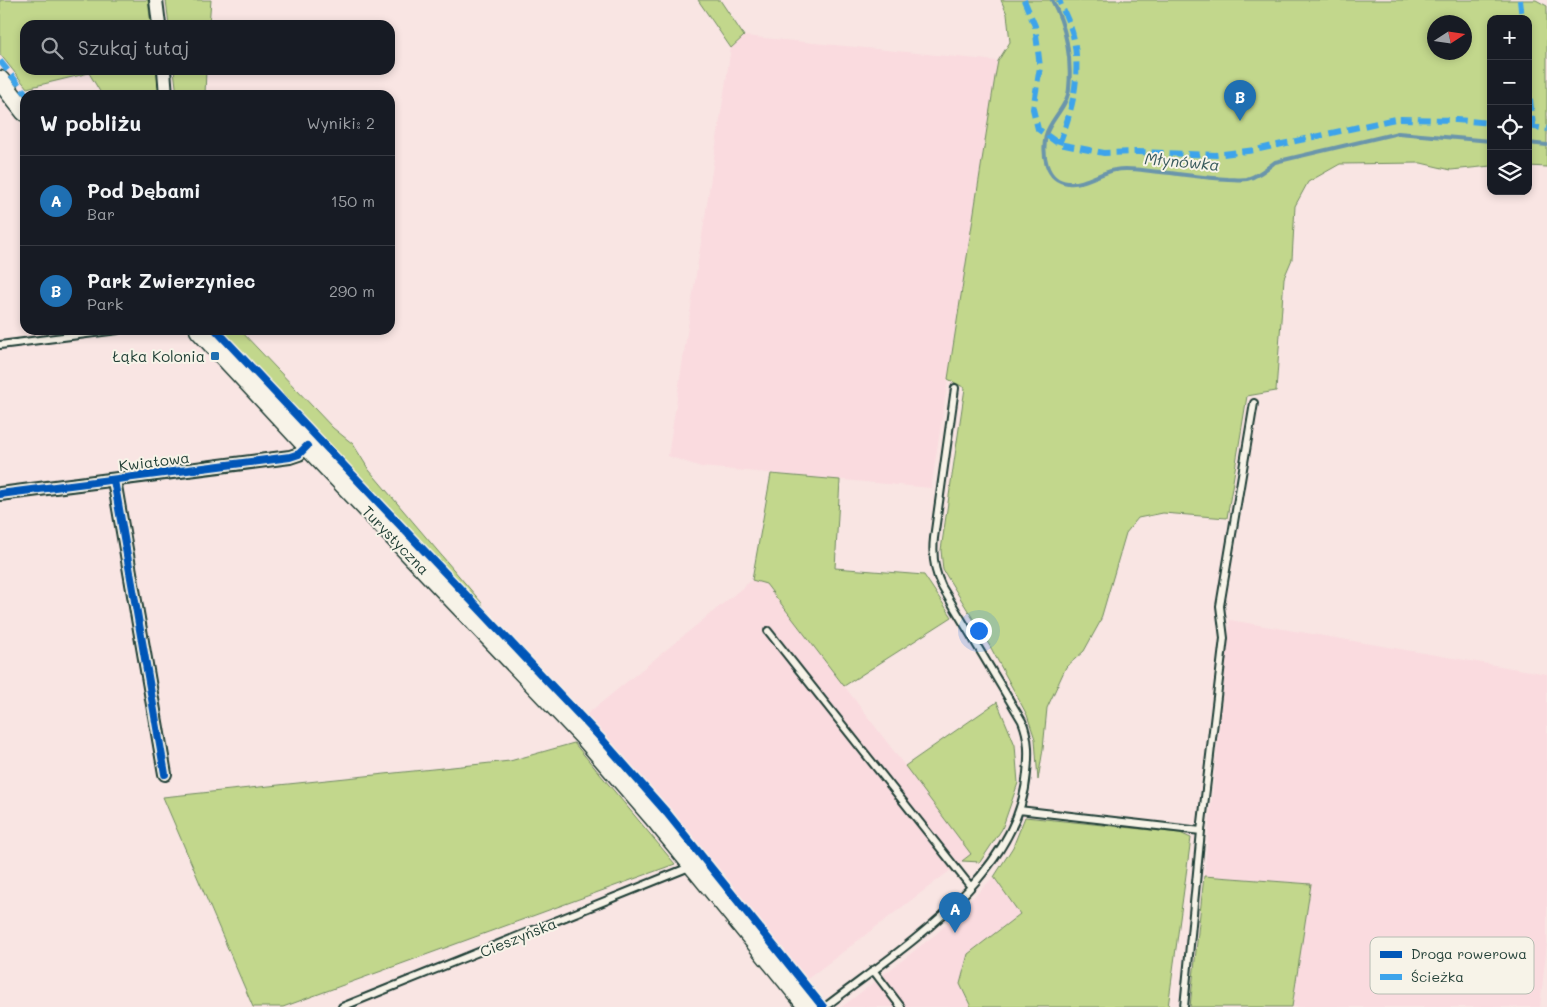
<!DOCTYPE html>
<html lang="pl">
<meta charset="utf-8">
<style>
body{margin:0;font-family:Mali,sans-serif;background:#242831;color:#f1f3f6}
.controls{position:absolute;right:15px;top:15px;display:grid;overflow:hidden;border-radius:10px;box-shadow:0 2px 8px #0003}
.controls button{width:45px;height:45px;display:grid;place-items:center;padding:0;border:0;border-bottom:1px solid #363941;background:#171b24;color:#f1f3f6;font:25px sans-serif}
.compass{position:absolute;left:1427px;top:15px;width:45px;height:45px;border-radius:50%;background:#171b24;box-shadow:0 2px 8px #0003;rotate:78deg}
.you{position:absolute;left:978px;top:630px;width:18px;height:18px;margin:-12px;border:4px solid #fff;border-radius:50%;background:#1a73e8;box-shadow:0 0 0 8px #1a73e833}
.badge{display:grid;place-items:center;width:32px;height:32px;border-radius:50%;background:#1f6fb2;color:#fff;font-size:16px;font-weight:700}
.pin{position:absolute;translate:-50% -41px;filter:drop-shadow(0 1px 2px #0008)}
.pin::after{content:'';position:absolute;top:26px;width:18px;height:15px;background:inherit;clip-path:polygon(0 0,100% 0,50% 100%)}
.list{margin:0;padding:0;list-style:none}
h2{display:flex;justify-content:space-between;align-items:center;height:65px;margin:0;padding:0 20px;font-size:21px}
h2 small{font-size:16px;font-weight:400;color:#9ea1a6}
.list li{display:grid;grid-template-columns:32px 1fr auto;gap:15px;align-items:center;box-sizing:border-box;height:90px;padding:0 20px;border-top:1px solid #363941}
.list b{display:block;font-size:19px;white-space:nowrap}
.list p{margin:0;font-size:16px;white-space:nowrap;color:#9ea1a6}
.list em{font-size:16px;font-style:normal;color:#9ea1a6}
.icon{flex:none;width:28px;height:28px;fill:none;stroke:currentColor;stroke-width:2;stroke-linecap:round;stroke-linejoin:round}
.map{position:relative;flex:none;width:1547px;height:1007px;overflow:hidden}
.search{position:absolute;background:#171b24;box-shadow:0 2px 8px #0003;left:20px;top:20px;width:375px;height:55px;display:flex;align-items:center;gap:12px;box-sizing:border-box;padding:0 18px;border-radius:15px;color:#9ea1a6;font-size:19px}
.panel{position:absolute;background:#171b24;box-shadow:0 2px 8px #0003;left:20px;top:90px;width:375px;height:245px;border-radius:15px}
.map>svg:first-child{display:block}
</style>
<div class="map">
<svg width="1547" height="1007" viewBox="0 0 1547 1007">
<rect width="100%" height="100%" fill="#f9e5e3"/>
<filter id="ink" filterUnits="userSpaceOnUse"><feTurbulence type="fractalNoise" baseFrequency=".02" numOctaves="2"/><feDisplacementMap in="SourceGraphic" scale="10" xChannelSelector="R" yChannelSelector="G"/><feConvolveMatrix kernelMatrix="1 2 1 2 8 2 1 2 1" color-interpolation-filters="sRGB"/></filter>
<g filter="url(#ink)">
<path fill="#fadbdf" d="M744,36l254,25 -67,427 -230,-21 -33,-11 63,-408z
M752,580l14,3 206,271 -166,126 -138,-171 -82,-94z
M1230,620l317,54v269l-7,64h-248l19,-123 -107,-8z
M994,877l26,37 -23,17 -37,53 11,23h-129l94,-73z"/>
<path fill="#c2d78c" stroke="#708a60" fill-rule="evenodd" d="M0,0h148l3,25h-126v45h132l2,25h-57l-13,-22 -62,15 -27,-34z
M166,0h45l-2,25h-40z
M698,0h22l24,36 -13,12z
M1001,0h535l11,6v161l-19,-1v-147h-37v147l-40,4 -30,-7 -81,1 -32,18 -13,24 -3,53 -8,19 -8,113 -29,5 -20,122 -64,-5 -25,5 -12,15 -26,89 -16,29 -18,16 -19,41 -4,41 -5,31 -3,-41 -8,-24 -36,-67 -48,-78 -2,-20 24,-162 -17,-9 47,-302 3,-16 12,-19 -3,-28zM1434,22h30v30h-30z
M174,70h32l-1,25h-28z
M220,330h20l93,98 20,16 16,26 112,132 4,8z
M771,474l69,6 -5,88 89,7 28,42 -108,69 -78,-102 -14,-4z
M997,702l18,43 3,38 -16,46 -22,33 -18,-1 9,-7 -66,-88z
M574,743l101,121 -392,143h-30l-90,-210 347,-36z
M1025,817l155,16 11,5 -23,169h-197l-11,-23 8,-30 52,-40 -26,-37 19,-30z
M1204,876l107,8 -19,123h-102z"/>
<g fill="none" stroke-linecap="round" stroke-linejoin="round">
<path stroke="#6b95ab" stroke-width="4" d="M1052,0c14,26 20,58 17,88 -1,18 -19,32 -23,47 -4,18 -1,46 22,48 16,2 31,-10 47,-13 14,-3 30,1 45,2 22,2 45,6 68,7 6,0 13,1 19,0 11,-3 19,-10 28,-17l123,-29 93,8
M1528,143l19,2"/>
<g stroke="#1f3d34" stroke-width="10">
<path id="lane" d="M0,345l118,-15
M768,631l203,256
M1019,810l182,21
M873,970l28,37
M342,1007l350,-141
M825,1007c75,-58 194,-130 202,-234 2,-19 2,-35 -5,-52l-80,-134c-8,-16 -10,-31 -8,-49l21,-150
M1184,1007l17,-176 23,-193 -4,-32 34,-203"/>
</g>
<g stroke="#1f3d34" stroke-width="16">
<path id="street" d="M156,0l3,25
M164,70l2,25
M114,480l51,294
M0,494l290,-37 9,-3 8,-8"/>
</g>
<g stroke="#1f3d34" stroke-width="21">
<path id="secondary" d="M0,80l25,32
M199,330l108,116 277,291 74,86 150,184"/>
</g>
<use href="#lane" stroke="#f7f3e8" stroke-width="6"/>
<use href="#street" stroke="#f7f3e8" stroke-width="12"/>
<use href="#secondary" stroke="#f7f3e8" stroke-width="18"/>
<path stroke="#3da4eb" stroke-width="6" stroke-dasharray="12 6" stroke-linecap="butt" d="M1024,0l11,26 5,41 -7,42 5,20 21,15 45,9 33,-1 79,3 39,-5 140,-31 61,1 35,3
M1520,0l2,19
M0,61l27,34
M1528,81l5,45
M1528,126l19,3
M1059,144c13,-34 22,-66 15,-104 -2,-13 -10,-27 -15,-40"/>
<g stroke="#f7f3e8" stroke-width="11">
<path id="cycleway" d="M216,330l383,406 68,77 156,194
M114,480l51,294
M0,494l290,-37 9,-3 8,-8"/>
</g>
<use href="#cycleway" stroke="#0057b8" stroke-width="8"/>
</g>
</g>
<rect fill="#1f6fb2" stroke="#f7f3e8" stroke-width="2" x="210" y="351" width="10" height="10" rx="2.5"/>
<g text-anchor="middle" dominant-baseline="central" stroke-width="4" stroke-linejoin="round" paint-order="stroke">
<g font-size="15" fill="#1f3d34" stroke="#f7f3e8" text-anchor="end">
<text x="205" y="356">Łąka Kolonia</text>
</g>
<g font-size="15" fill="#1f3d34" stroke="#f7f3e8">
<text transform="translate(154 461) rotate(-7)">Kwiatowa</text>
<text transform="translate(396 540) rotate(46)">Turystyczna</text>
<text transform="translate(518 937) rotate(-22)">Cieszyńska</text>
</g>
<g font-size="16" font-style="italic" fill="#385a5c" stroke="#f7f3e8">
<text transform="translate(1182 161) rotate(5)">Młynówka</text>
</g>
</g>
<rect x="1370" y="937" width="164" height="57" rx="8" fill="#f7f3e8" stroke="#b6bcb2" stroke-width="1"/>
<rect x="1380" y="951" width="22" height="7" fill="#0057b8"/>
<rect x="1380" y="974" width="22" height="6" fill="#3da4eb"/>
<g font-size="14" fill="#1f3d34">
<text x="1411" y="959">Droga rowerowa</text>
<text x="1411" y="982">Ścieżka</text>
</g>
</svg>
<div class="controls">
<button>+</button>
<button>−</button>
<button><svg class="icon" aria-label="locate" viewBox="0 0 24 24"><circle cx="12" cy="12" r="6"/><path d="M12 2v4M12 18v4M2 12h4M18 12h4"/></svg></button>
<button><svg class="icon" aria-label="layers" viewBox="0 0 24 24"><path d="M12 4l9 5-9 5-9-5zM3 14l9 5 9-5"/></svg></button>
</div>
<svg class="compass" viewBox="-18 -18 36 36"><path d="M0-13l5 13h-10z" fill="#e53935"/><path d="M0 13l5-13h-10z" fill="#9ea1a6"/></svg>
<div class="you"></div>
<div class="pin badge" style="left:955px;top:933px">A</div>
<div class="pin badge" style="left:1240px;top:121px">B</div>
<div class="search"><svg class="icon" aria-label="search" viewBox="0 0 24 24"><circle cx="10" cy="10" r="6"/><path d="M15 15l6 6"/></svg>Szukaj tutaj</div>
<section class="panel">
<h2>W pobliżu<small>Wyniki: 2</small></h2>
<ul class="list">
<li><span class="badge">A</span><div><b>Pod Dębami</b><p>Bar</p></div><em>150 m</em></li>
<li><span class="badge">B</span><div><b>Park Zwierzyniec</b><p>Park</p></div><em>290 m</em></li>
</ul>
</section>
</div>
